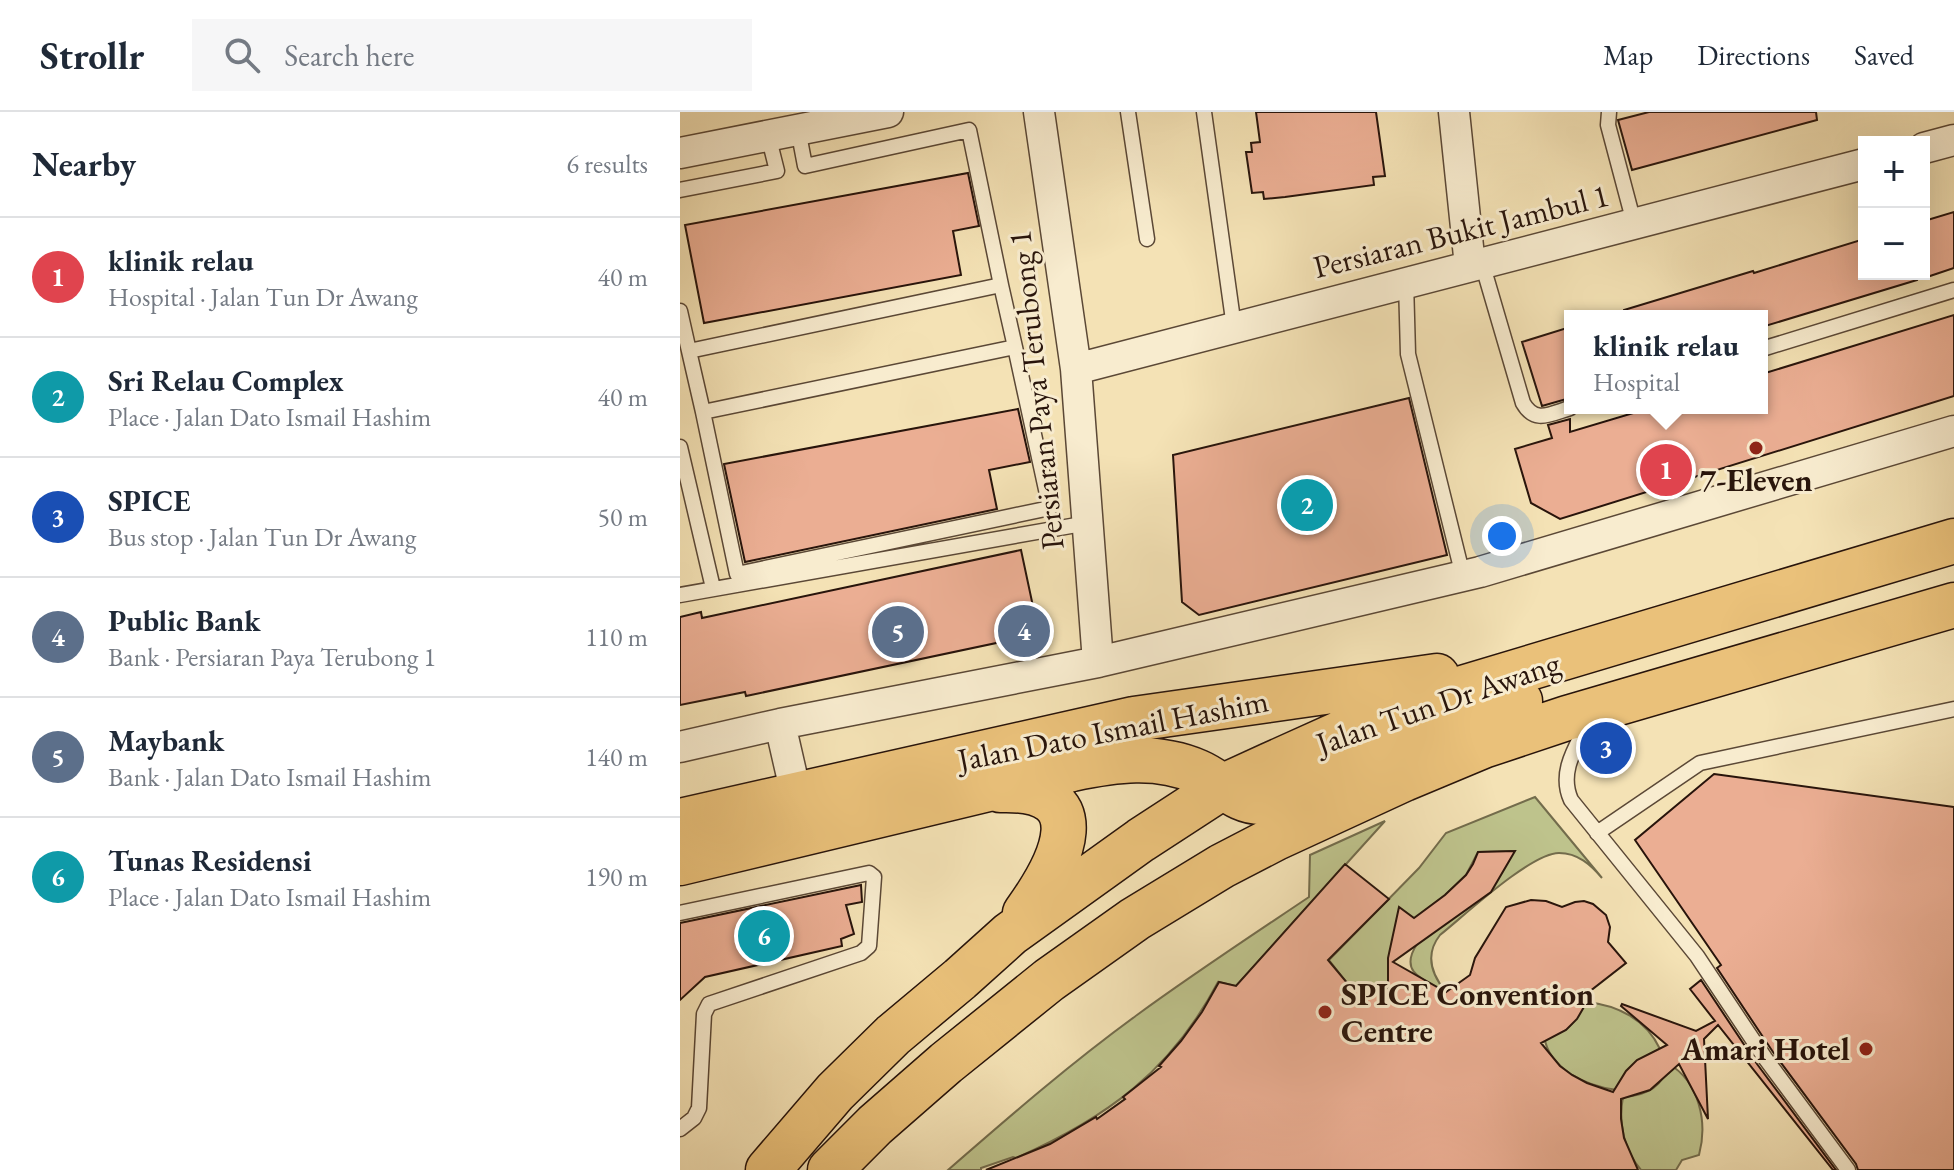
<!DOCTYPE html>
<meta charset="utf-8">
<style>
body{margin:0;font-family:"EB Garamond",serif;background:#f6f6f7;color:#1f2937}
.controls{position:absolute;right:24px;top:24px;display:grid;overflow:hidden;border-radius:0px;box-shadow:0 8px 32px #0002}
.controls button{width:72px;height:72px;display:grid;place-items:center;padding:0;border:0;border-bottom:2px solid #e0e1e3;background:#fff;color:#1f2937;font:40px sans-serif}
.you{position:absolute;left:822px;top:424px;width:28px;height:28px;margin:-20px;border:6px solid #fff;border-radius:50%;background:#1a73e8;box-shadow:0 0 0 12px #1a73e833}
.badge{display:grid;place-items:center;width:52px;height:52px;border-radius:50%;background:#8f2418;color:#fff;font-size:26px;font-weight:700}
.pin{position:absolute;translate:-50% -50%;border:4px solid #fff;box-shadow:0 2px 8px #0006}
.popup{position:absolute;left:884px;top:198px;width:204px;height:104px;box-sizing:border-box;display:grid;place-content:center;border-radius:0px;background:#fff;filter:drop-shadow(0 2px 6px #0005);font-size:26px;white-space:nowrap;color:#747a83}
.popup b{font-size:30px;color:#1f2937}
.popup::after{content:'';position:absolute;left:50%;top:100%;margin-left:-16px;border:16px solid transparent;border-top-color:#fff}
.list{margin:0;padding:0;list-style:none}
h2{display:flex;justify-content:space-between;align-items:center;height:104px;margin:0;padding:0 32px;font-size:34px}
h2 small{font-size:26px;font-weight:400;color:#747a83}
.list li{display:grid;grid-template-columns:52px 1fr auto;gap:24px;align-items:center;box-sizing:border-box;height:120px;padding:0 32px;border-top:2px solid #e0e1e3}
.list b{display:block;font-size:30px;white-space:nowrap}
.list p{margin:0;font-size:26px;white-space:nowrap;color:#747a83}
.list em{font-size:26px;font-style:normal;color:#747a83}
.icon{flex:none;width:44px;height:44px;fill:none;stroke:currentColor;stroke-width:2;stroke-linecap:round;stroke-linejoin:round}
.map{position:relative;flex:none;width:1274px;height:1058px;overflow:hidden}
header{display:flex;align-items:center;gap:48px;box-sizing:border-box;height:112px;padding:0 40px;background:#fff;border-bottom:2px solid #e0e1e3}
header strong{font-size:38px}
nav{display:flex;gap:44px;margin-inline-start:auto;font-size:28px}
.search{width:560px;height:72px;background:#f6f6f7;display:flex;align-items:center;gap:20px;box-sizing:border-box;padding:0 28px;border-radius:0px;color:#747a83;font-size:30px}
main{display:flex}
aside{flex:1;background:#fff}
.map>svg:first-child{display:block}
</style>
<header>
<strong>Strollr</strong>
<div class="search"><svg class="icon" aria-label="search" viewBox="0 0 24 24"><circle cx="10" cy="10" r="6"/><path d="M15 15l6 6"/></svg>Search here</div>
<nav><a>Map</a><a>Directions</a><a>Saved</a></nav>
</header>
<main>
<aside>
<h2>Nearby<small>6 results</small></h2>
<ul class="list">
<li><span class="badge" style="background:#e0444e">1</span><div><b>klinik relau</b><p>Hospital · Jalan Tun Dr Awang</p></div><em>40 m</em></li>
<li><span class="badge" style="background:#0f9aa8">2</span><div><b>Sri Relau Complex</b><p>Place · Jalan Dato Ismail Hashim</p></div><em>40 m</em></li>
<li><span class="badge" style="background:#1a4fb4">3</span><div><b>SPICE</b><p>Bus stop · Jalan Tun Dr Awang</p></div><em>50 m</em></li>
<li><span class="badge" style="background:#5c6f8a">4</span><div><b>Public Bank</b><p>Bank · Persiaran Paya Terubong 1</p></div><em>110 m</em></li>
<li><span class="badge" style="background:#5c6f8a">5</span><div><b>Maybank</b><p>Bank · Jalan Dato Ismail Hashim</p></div><em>140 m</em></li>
<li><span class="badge" style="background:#0f9aa8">6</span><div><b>Tunas Residensi</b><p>Place · Jalan Dato Ismail Hashim</p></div><em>190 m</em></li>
</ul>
</aside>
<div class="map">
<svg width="1274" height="1058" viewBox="0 0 1274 1058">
<rect width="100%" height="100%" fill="#f4e2b5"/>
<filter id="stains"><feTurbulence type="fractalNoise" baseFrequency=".0025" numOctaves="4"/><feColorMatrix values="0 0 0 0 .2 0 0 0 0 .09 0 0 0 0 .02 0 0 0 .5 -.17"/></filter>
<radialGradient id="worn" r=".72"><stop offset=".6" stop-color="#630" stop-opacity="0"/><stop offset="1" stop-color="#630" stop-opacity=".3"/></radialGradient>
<path fill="#bec38c" stroke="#736c4c" stroke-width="2" d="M855,685l67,81c-11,-13 -24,-25 -43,-25 -28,0 -94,62 -119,82 -15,19 -9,39 6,57 -22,-12 -48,-19 -29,-48l93,-93 -32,1 -12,23 -21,20 -41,32 -15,30 -1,14 2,7 14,13 -50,1 -25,-32 90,-92 27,-35z
M705,709l-149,165 -18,-4c-47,89 -111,136 -202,176l-3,-1 -32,11v2h-33c62,-54 123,-107 189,-155 56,-41 114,-79 172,-118l1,-42z
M906,890c31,3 60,17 74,47 -26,13 -30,15 -43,41 -30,-4 -68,-20 -73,-54 23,0 32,-15 42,-34z
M989,952c30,18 39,58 30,91l-17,5 -6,10h-35c-17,-20 -23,-47 -18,-73 22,-1 40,-10 46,-33z"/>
<path fill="#ebae93" stroke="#28140b" stroke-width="2" d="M576,0h120l9,64 -12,1 1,8 -89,12 -21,2 -1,-7 -11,1 -6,-41h6l-1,-9 9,-1z
M969,0h167l1,8 -185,50 -14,-50z
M288,61l11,53 -26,5 8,44 -257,48 -19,-98z
M1274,100v56l-30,10v-57z
M1184,127v35h52l1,6 -155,47v-11h-138v-6l129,-39 1,2z
M1274,203v81l-394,123 -29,-16 -16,-54 37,-11 -4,-13 22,-6v13l80,-24h112v-34z
M890,215v71l-28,8 -20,-64z
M729,286l38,157 -248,60 -17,-13 -9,-147z
M338,297l12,53 -41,8 8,39 -252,53 -21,-98z
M341,438l13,61 -19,28 -269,57 -1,-4 -65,13v-88l21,-5 1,6z
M1034,662l240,33v363h-96l-2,-6 -83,-112 -56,-84 4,-3 -86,-125z
M835,739l-24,41 -98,70 53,30 24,-17 5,-17 31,-51 25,-7 15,1 16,6 13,-5 9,-1 9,3 13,11 4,12 -2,15 18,21 -37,29 3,1 -15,26 -11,11 -25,13 19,23 12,9 15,8 26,9 13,-21 11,-11 30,-15 -46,-39 1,-2 74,27 19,-10 -25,-32 11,-9 56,84 79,106h-3l-115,-145 -14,14 4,80 -29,-55 -29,26 -29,9v20l3,19 14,32h-652l64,-26 46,-27 1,2 28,-20 -2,-2 38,-30 -2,-1 22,-25 21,-29 17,-30 17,4 109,-122 44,35 -61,61 25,30 35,-1v-31l11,-51 15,11 31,-23 21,-20 7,-11 5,-12z
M181,773l1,17 -16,3 8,29 -13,5 1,7 -137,31 -25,23v-77z"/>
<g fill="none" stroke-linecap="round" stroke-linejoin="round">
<g stroke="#5b4836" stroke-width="17">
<path id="service" d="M448,0l19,127
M524,0l30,215
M929,0l-1,13 26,98
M0,78l97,-19 -9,-36
M802,151l41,140c12,21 27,11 47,5
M726,170l2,72 55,222
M0,199l9,40 312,-66 -32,-155 -164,36 -7,-37
M1082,237l192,-59
M9,239l14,61 312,-65 -14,-62
M23,300l34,162 313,-66 -35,-161
M0,335l33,141
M0,483l408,-72
M909,609c-12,25 -31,50 -18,79l126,156 68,102 83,112
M917,721l103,-70 254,-54
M0,801l189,-40 5,4 -5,69 -8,7 -152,51 -5,10 -5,94 -5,10 -14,11"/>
</g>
<g stroke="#5b4836" stroke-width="33">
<path id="minor" d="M359,0l37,257 22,293
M774,0l16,154
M1244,36l30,-8
M0,41l208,-41
M396,257l788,-205
M100,612l16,70
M0,635l100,-23 318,-62 382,-90 474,-141"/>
</g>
<g stroke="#28140b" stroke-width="47">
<path id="primary" d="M320,678c100,-3 61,73 25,123
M0,709l454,-102 303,-43
M0,751l392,-94c43,-9 85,-15 126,3 23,10 40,32 66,30 32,-2 62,-23 91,-36 54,-23 109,-45 165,-65
M88,1058l67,-78 58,-57 67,-56 50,-45 131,-94 83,-54 46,-21 102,-46 77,-27 505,-151
M150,1058l45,-45 71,-62 103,-83 86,-61 87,-53 54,-28 128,-59 79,-33 84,-28 387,-113"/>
</g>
<use href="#service" stroke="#f8eccf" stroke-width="14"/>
<use href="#minor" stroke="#f8eccf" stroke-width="30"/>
<use href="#primary" stroke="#eac17a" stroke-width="44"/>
</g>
<g fill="#8f2418" stroke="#f8eccf" stroke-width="3">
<circle cx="1076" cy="336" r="8"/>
<circle cx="645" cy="900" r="8"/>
<circle cx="1186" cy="937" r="8"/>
</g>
<g text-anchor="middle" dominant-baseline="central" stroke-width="6" stroke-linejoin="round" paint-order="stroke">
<g font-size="32" fill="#28140b" stroke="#f8eccf">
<text transform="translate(781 119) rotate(-14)">Persiaran Bukit Jambul 1</text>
<text transform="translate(356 278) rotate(-96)">Persiaran Paya Terubong 1</text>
<text transform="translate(758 591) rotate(-19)">Jalan Tun Dr Awang</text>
<text transform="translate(433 618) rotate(-11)">Jalan Dato Ismail Hashim</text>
</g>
<g font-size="32" font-weight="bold" fill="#28140b" stroke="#f8eccf">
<text x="1076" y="368">7-Eleven</text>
<text x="661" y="882" text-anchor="start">SPICE Convention<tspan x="661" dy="37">Centre</tspan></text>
<text x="1170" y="937" text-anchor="end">Amari Hotel</text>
</g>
</g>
<rect width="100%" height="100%" filter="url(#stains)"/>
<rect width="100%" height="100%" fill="url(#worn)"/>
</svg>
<div class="controls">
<button>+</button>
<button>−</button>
</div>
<div class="you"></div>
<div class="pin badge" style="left:986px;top:358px;background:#e0444e">1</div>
<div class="popup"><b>klinik relau</b>Hospital</div>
<div class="pin badge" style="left:627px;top:393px;background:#0f9aa8">2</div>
<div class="pin badge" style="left:926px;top:636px;background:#1a4fb4">3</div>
<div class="pin badge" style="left:344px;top:519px;background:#5c6f8a">4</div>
<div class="pin badge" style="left:218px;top:520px;background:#5c6f8a">5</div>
<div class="pin badge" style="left:84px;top:824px;background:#0f9aa8">6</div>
</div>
</main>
